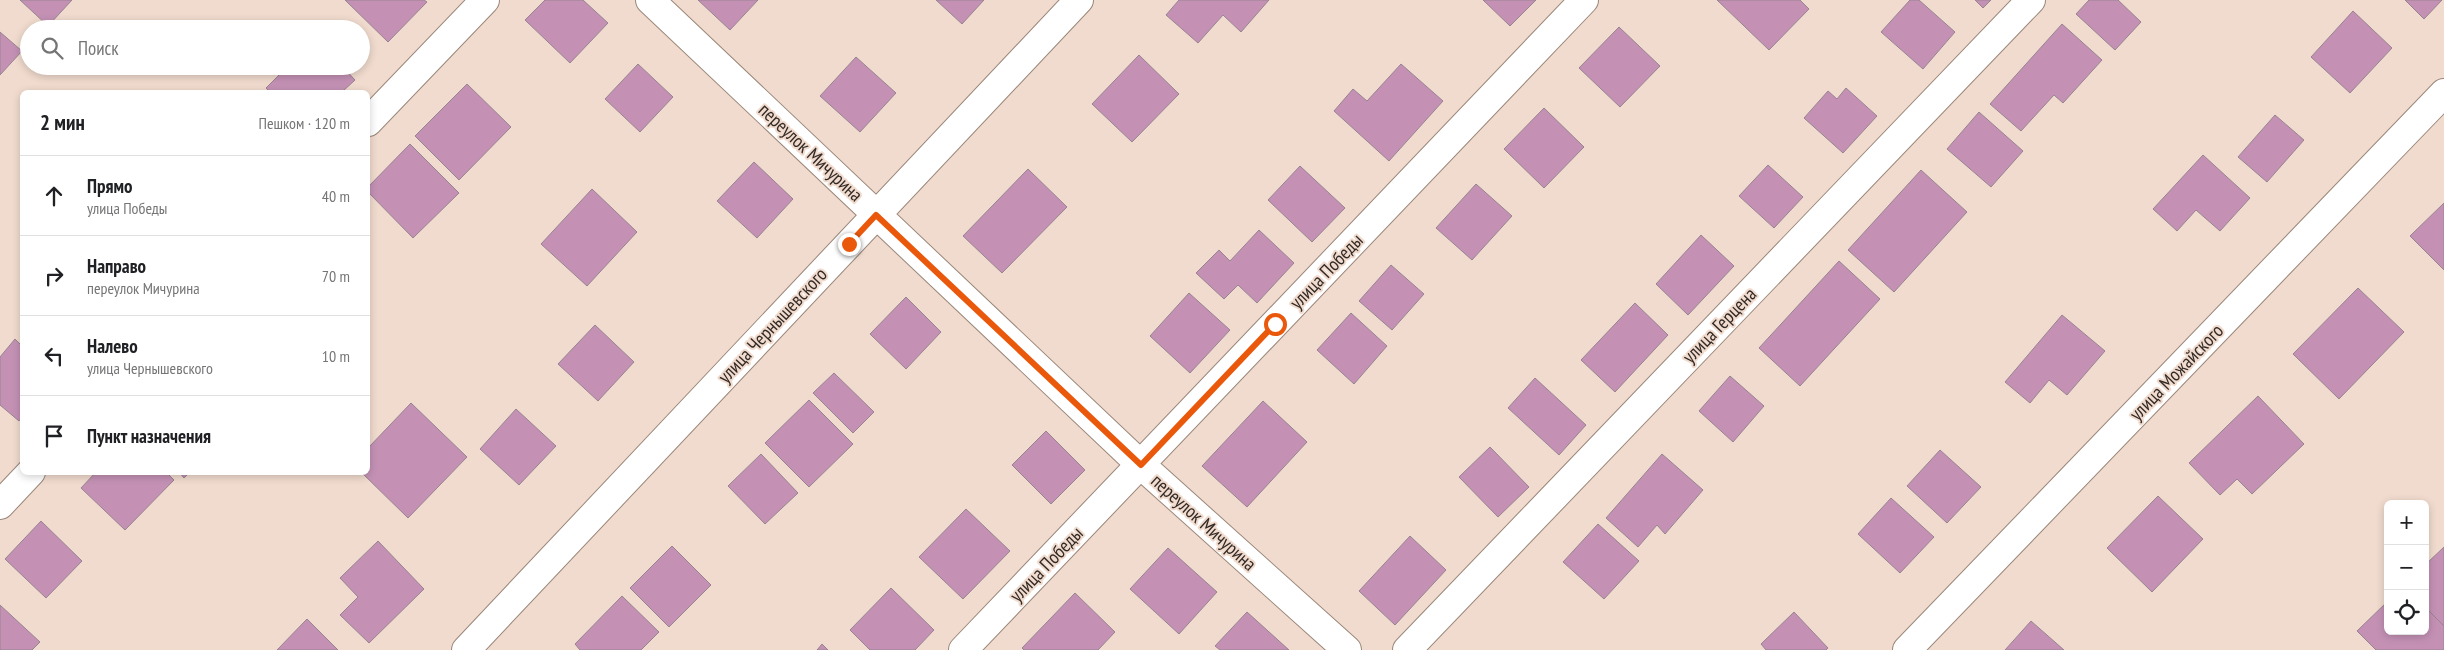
<!DOCTYPE html>
<html lang="ru">
<meta charset="utf-8">
<style>
body{margin:0;font-family:"PT Sans Narrow",sans-serif;background:#f6f6f6;color:#202124}
.controls{position:absolute;right:15px;bottom:15px;display:grid;overflow:hidden;border-radius:8px;box-shadow:0 2px 8px #0003}
.controls button{width:45px;height:45px;display:grid;place-items:center;padding:0;border:0;border-bottom:1px solid #e0e0e0;background:#fff;color:#202124;font:25px sans-serif}
.stop{position:absolute;width:15px;height:15px;margin:-11px;border:4px solid #ea580c;border-radius:50%;background:#fff}
.stop.end{background:#ea580c;border-color:#fff;box-shadow:0 1px 5px #0008}
.list{margin:0;padding:0;list-style:none}
h2{display:flex;justify-content:space-between;align-items:center;height:65px;margin:0;padding:0 20px;font-size:21px}
h2 small{font-size:16px;font-weight:400;color:#757577}
.list li{display:grid;grid-template-columns:32px 1fr auto;gap:15px;align-items:center;box-sizing:border-box;height:80px;padding:0 20px;border-top:1px solid #e0e0e0}
.list b{display:block;font-size:19px;white-space:nowrap}
.list p{margin:0;font-size:16px;white-space:nowrap;color:#757577}
.list em{font-size:16px;font-style:normal;color:#757577}
.icon{flex:none;width:28px;height:28px;fill:none;stroke:currentColor;stroke-width:2;stroke-linecap:round;stroke-linejoin:round}
.map{position:relative;flex:none;width:2444px;height:650px;overflow:hidden}
.search{position:absolute;background:#fff;box-shadow:0 2px 8px #0003;left:20px;top:20px;width:350px;height:55px;display:flex;align-items:center;gap:12px;box-sizing:border-box;padding:0 18px;border-radius:28px;color:#757577;font-size:19px}
.panel{position:absolute;background:#fff;box-shadow:0 2px 8px #0003;left:20px;top:90px;width:350px;height:385px;border-radius:8px}
.map>svg:first-child{display:block}
</style>
<div class="map">
<svg width="2444" height="650" viewBox="0 0 2444 650">
<rect width="100%" height="100%" fill="#f1dbce"/>
<path fill="#c491b5" stroke="#978491" d="M20,0h52l-24,26z
M345,0h79l3,2 -39,40z
M545,0h38l25,23 -38,40 -45,-43z
M698,0h60l-28,30z
M936,0h48l-22,24z
M1179,0h90l-28,32 -18,-17 -25,28 -32,-28z
M1483,0h53l-26,26z
M1717,0h83l9,9 -40,41z
M1910,0h9l36,32 -32,37 -42,-37z
M1975,0h16l-8,8z
M2089,0h29l23,22 -26,28 -39,-36z
M2405,0h37l-18,19z
M2353,11l39,37 -42,45 -39,-36z
M2062,24l40,36 -39,43 -9,-8 -33,36 -31,-27z
M1619,27l41,39 -40,41 -41,-39z
M0,32l22,19 -22,24z
M1139,55l40,39 -47,48 -40,-38z
M856,57l40,36 -36,39 -40,-36z
M638,64l35,33 -33,35 -35,-33z
M1401,64l42,37 -54,60 -55,-50 19,-22 14,12z
M288,66h54l13,14 -13,12h-72l-4,-4z
M467,84l44,43 -52,53 -44,-44z
M1846,88l31,28 -34,37 -39,-35 24,-27 9,8z
M1544,108l40,39 -40,41 -40,-39z
M1979,112l44,39 -32,36 -44,-38z
M2275,115l29,25 -37,42 -29,-25z
M410,144l49,49 -46,45 -45,-46v-5z
M2203,155l47,43 -30,33 -24,-21 -19,21 -24,-22z
M754,162l39,37 -36,39 -40,-37z
M1768,165l35,32 -29,31 -35,-32z
M1300,166l45,42 -33,34 -44,-42z
M1028,169l39,38 -65,66 -39,-37z
M1921,170l46,42 -73,80 -46,-42z
M1476,184l36,32 -40,44 -36,-32z
M592,189l45,43 -50,54 -46,-42z
M2444,203v67l-34,-34z
M1259,230l35,33 -37,40 -19,-18 -14,14 -28,-26 23,-23 11,11z
M1701,235l33,31 -46,49 -32,-31z
M1839,261l41,38 -80,87 -41,-38z
M1391,265l33,29 -32,36 -33,-29z
M2358,288l46,44 -65,67 -46,-45z
M1189,293l41,37 -40,43 -40,-37z
M906,297l35,35 -35,37 -36,-35z
M1635,303l33,32 -53,57 -34,-32z
M1351,313l36,33 -33,38 -37,-34z
M2062,315l43,36 -38,44 -18,-15 -19,23 -25,-21z
M595,325l39,37 -36,39 -40,-37z
M15,339l7,7v71l-3,4 -19,-16v-48z
M834,373l40,39 -21,21 -40,-40z
M1730,376l34,30 -31,36 -34,-31z
M1535,378l51,47 -27,30 -51,-47z
M2258,396l46,48 -52,50 -15,-15 -17,16 -31,-32z
M809,400l44,44 -44,43 -44,-44z
M1263,401l44,41 -60,65 -45,-41z
M411,403l56,54 -59,61 -47,-46h7v-24z
M516,409l40,37 -37,39 -39,-36z
M1046,431l39,39 -34,34 -39,-39z
M1490,447l39,40 -31,30 -39,-40z
M1940,450l41,37 -34,36 -40,-37z
M761,454l37,39 -33,31 -37,-38z
M1662,454l41,36 -38,44 -8,-9 -19,22 -32,-29z
M96,472h70l8,8 -49,50 -44,-42z
M179,472h11l-6,6z
M2158,496l45,43 -51,53 -45,-44z
M1891,498l43,39 -34,36 -42,-39z
M966,509l44,42 -47,48 -44,-42z
M41,521l41,40 -36,37 -41,-39z
M1598,524l41,37 -35,38 -41,-37z
M1410,536l36,34 -51,55 -36,-34z
M378,541l46,48 -55,54 -29,-28 18,-18 -18,-19z
M672,546l39,39 -42,42 -39,-39z
M2444,547v79l-19,-19v-42z
M1168,548l49,44 -38,42 -49,-45z
M891,588l43,42 -19,20h-45l-20,-20z
M1075,593l40,39 -17,18h-74l-2,-2z
M622,596l37,36 -18,18h-61l-5,-6z
M2388,601v30h37v-24l19,19v24h-68l-19,-19z
M0,605l40,37 -8,8h-32z
M1247,612l42,38h-69l-5,-4z
M1794,612l34,36 -2,2h-60l-5,-6z
M307,619l31,31h-61z
M2031,621l33,29h-59z
M822,644l6,6h-11z"/>
<g fill="none" stroke-linecap="round" stroke-linejoin="round">
<g stroke="#9a877a" stroke-width="30">
<path id="street" d="M650,0l491,465 206,185
M368,122l117,-122
M0,505l31,-33
M466,650l613,-650
M963,650l621,-650
M1407,650l624,-650
M1907,650l537,-557"/>
</g>
<use href="#street" stroke="#fff" stroke-width="28"/>
</g>
<g fill="none" stroke-linecap="round" stroke-linejoin="round">
<path stroke="#ea580c" stroke-width="6" d="M849,244l27,-29 265,250 134,-141"/>
</g>
<g text-anchor="middle" dominant-baseline="central" stroke-width="4" stroke-linejoin="round" paint-order="stroke">
<g font-size="19" fill="#322a25" stroke="#f1dbce">
<text transform="translate(811 152) rotate(43)">переулок Мичурина</text>
<text transform="translate(1326 271) rotate(-46)">улица Победы</text>
<text transform="translate(772 325) rotate(-47)">улица Чернышевского</text>
<text transform="translate(1719 325) rotate(-46)">улица Герцена</text>
<text transform="translate(2176 372) rotate(-46)">улица Можайского</text>
<text transform="translate(1204 522) rotate(42)">переулок Мичурина</text>
<text transform="translate(1046 564) rotate(-46)">улица Победы</text>
</g>
</g>
</svg>
<div class="controls">
<button>+</button>
<button>−</button>
<button><svg class="icon" aria-label="locate" viewBox="0 0 24 24"><circle cx="12" cy="12" r="6"/><path d="M12 2v4M12 18v4M2 12h4M18 12h4"/></svg></button>
</div>
<div class="stop" style="left:1275px;top:324px"></div>
<div class="stop end" style="left:849px;top:244px"></div>
<div class="search"><svg class="icon" aria-label="search" viewBox="0 0 24 24"><circle cx="10" cy="10" r="6"/><path d="M15 15l6 6"/></svg>Поиск</div>
<section class="panel">
<h2>2 мин<small>Пешком · 120 m</small></h2>
<ul class="list">
<li><svg class="icon" aria-label="ahead" viewBox="0 0 24 24"><path d="M12 20V5M6 11l6-6 6 6"/></svg><div><b>Прямо</b><p>улица Победы</p></div><em>40 m</em></li>
<li><svg class="icon" aria-label="right" viewBox="0 0 24 24"><path d="M7 20v-9h11M14 6l5 5-5 5"/></svg><div><b>Направо</b><p>переулок Мичурина</p></div><em>70 m</em></li>
<li><svg class="icon" aria-label="left" viewBox="0 0 24 24"><path d="M17 20v-9H6M10 6l-5 5 5 5"/></svg><div><b>Налево</b><p>улица Чернышевского</p></div><em>10 m</em></li>
<li><svg class="icon" aria-label="arrive" viewBox="0 0 24 24"><path d="M6 21V4h12l-3 4 3 4H6"/></svg><div><b>Пункт назначения</b></div></li>
</ul>
</section>
</div>
